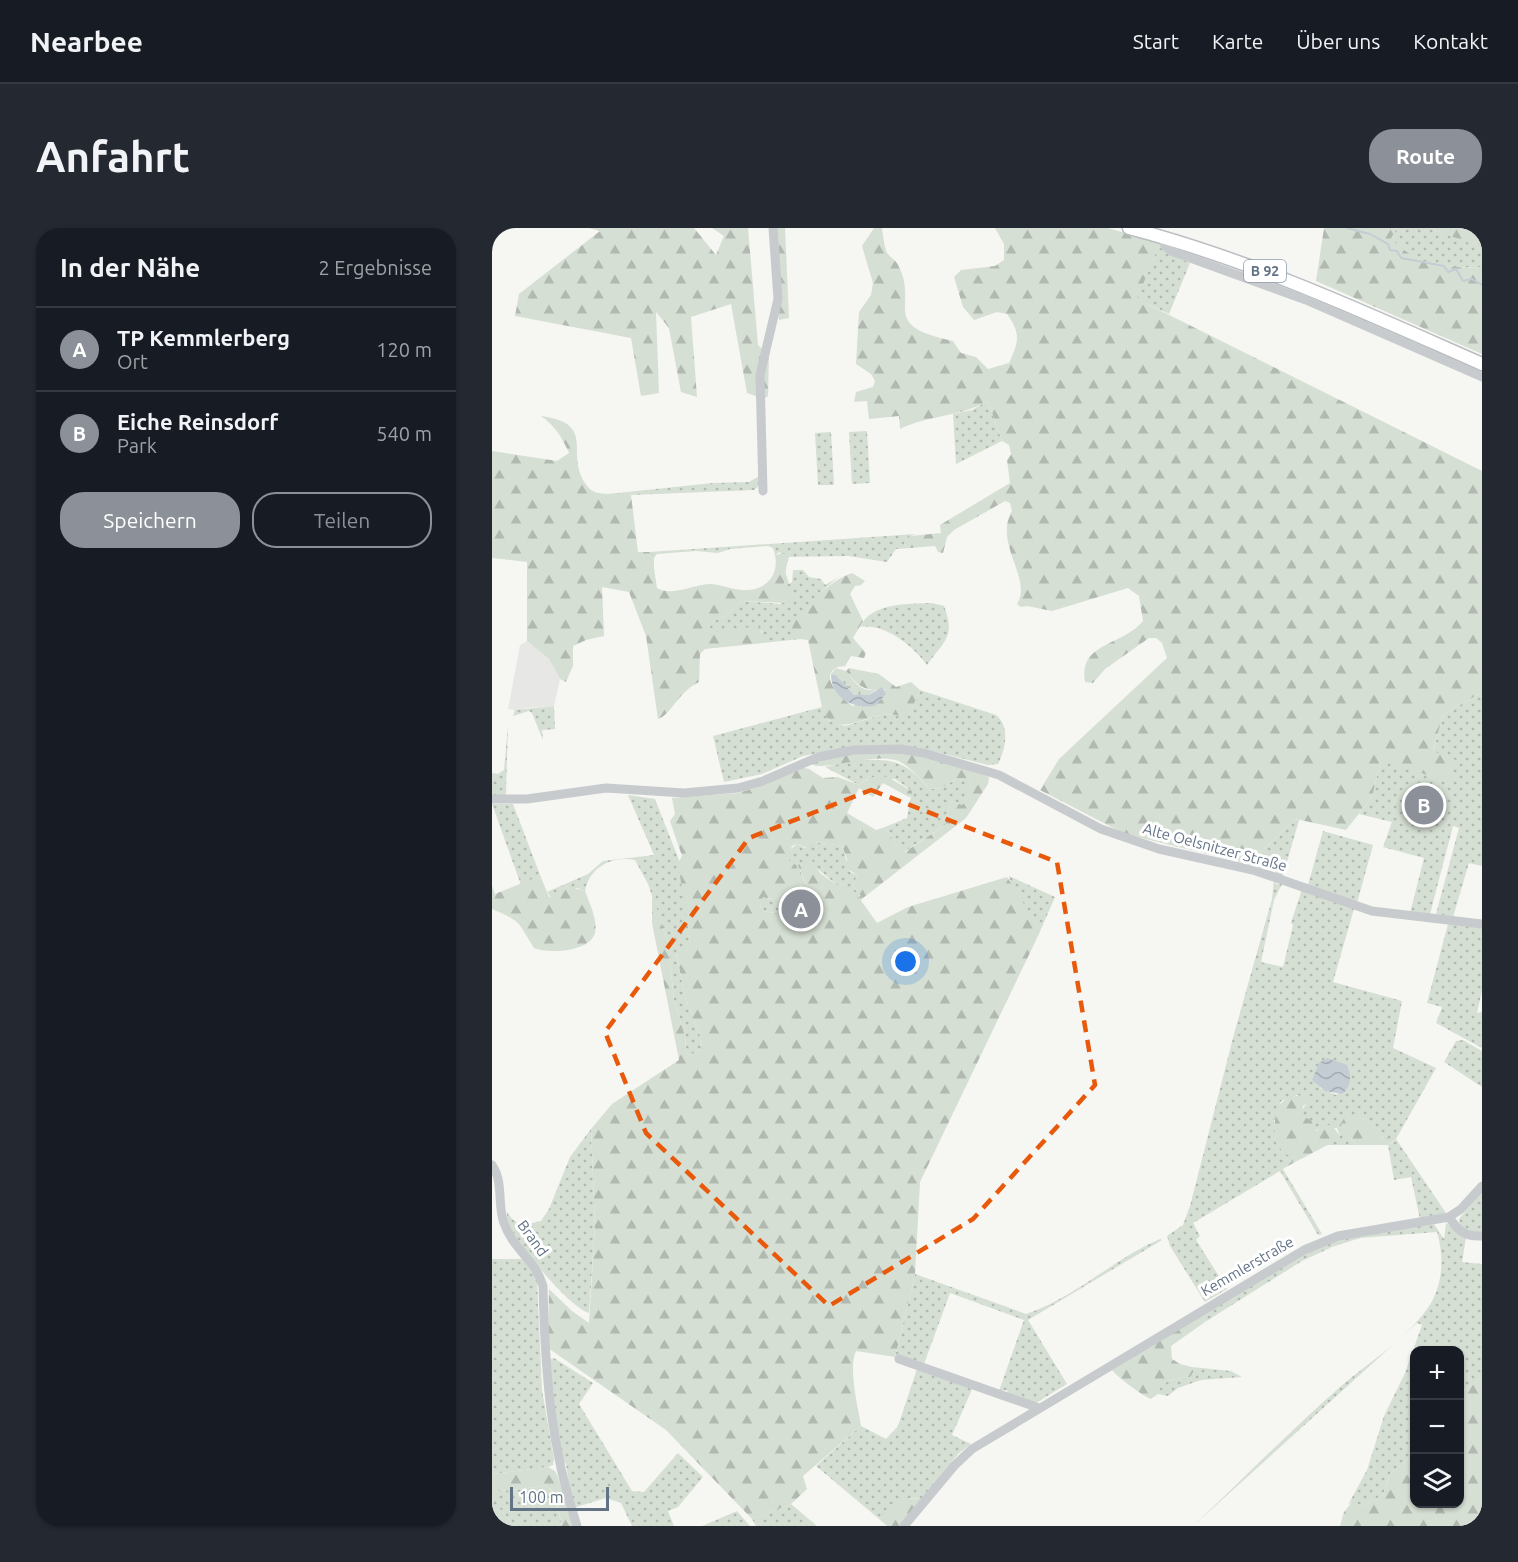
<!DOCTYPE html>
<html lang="de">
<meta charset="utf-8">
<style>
body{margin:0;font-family:Ubuntu,sans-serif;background:#242831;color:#f1f3f6}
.controls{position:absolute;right:18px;bottom:18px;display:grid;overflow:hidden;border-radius:12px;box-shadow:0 2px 4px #0004}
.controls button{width:54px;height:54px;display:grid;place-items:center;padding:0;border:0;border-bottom:2px solid #363941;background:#171b24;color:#f1f3f6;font:30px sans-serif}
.scale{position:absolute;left:18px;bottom:15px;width:99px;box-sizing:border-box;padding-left:6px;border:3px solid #627386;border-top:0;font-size:16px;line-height:21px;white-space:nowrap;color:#627386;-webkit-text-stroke:4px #fff;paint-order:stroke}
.you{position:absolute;left:414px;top:734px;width:21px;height:21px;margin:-15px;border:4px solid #fff;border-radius:50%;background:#1a73e8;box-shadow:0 0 0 9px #1a73e833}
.badge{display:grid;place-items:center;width:39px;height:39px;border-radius:50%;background:#8c9099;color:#fff;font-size:20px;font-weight:700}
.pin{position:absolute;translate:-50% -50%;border:3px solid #fff;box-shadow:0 2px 6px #0006}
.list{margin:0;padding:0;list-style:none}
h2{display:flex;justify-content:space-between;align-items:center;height:78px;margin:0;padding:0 24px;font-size:26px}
h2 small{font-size:20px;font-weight:400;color:#9ea1a6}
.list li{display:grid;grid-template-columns:39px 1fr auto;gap:18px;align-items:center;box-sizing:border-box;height:84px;padding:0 24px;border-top:2px solid #363941}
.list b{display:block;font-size:22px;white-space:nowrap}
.list p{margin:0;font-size:20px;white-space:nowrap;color:#9ea1a6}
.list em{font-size:20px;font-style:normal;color:#9ea1a6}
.actions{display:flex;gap:12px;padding:18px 24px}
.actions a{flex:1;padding:14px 0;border:2px solid #8c9099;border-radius:24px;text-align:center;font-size:21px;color:#8c9099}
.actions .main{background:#8c9099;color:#fff}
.icon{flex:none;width:33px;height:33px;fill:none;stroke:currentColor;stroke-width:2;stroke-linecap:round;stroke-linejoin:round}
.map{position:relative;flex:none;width:990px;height:1298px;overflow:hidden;border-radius:24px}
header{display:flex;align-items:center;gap:36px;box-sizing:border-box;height:84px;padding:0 30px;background:#171b24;border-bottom:2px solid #363941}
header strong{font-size:28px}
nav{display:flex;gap:33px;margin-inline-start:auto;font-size:21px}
.intro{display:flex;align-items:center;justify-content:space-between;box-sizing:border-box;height:144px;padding:0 36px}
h1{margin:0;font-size:42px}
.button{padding:15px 27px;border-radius:24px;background:#8c9099;color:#fff;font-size:21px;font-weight:700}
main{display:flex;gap:36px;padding:0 36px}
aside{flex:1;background:#171b24;border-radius:24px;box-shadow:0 2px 4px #0004}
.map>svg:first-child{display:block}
</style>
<header>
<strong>Nearbee</strong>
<nav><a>Start</a><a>Karte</a><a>Über uns</a><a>Kontakt</a></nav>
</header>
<div class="intro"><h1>Anfahrt</h1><a class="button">Route</a></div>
<main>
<aside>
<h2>In der Nähe<small>2 Ergebnisse</small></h2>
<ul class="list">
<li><span class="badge">A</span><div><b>TP Kemmlerberg</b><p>Ort</p></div><em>120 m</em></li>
<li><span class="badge">B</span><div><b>Eiche Reinsdorf</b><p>Park</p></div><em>540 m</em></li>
</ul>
<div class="actions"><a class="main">Speichern</a><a>Teilen</a></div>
</aside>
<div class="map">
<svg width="990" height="1298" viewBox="0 0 990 1298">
<defs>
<pattern id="grass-dots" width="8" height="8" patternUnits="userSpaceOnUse" patternTransform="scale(1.5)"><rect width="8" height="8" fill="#d6dfd3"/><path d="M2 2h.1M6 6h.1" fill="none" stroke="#b1b9b1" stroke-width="1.8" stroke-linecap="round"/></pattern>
<pattern id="forest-firs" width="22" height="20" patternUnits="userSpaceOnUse" patternTransform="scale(1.5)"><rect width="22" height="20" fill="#d6dfd3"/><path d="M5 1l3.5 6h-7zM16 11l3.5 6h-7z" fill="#b1b9b1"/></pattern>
<pattern id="wetland-marsh" width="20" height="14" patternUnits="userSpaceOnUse" patternTransform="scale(1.5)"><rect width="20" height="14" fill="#d6dfd3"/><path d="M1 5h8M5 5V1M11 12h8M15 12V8" fill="none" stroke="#b1b9b1"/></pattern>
<pattern id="water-waves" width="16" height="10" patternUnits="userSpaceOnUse" patternTransform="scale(1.5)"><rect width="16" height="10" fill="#c3cdd3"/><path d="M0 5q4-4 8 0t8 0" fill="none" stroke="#a2abb1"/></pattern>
</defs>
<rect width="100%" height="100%" fill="#f6f6f2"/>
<path fill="#e7e8e6" d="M35,413l22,18 11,20 -6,27 -29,2 -4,3 -13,-2 12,-64z"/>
<path fill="url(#grass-dots)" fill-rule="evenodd" d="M905,0h33l39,14 13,2v23c-37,2 -66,-1 -92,-29z
M668,15l9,11 21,9 -21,51 -33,-15z
M842,77l148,64v7l-149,-66z
M496,173l14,40 -46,23 -3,-50 19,-4z
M375,203l3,52 -18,1 -3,-52z
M339,204l3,53h-16l-3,-52z
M269,247l-1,10 -6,5 -123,5 -4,-3 86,-9 36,-1z
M424,306l-6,2 -6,8 6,4 -14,1 -9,13 -39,-6 -59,1 -4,14 4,13 3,-2 1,-12h10l6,7 12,2 4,6 14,-8c-23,17 -39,35 -48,61l9,1 -37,4 -1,-12c-20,-6 -34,5 -51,0l-2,-8 16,-7 16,-15 40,3 2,-31 4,-11 -7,-10 -5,3 -2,-7 -5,-2 -38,3 -12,4 -22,-2 -39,3 -3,4v24l-2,-27 -3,-3z
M440,375l12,3c12,31 0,35 -17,59 -14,-19 -42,-42 -67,-38 12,-25 48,-23 72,-24z
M428,462l76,25c14,11 10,34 2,49l-10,1 -71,-18 -64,-1 -50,10 -41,18 -38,8 -11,-46 109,-29 7,14 16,5 36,-11h28z
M990,464v174l-13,-3 -16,54 -17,-3 23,-86 -6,-2 -23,88 -20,-1 14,-55 -41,-11 9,-25 -33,-8 13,-17 9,-37 52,-8 10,-37z
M62,478l1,23 -13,1 1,10 -11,-27 -3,-2 -16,5 2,-6z
M16,497l-2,69 -2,3h-12v-24l6,1 6,-4z
M365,532c37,-1 48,0 72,29l13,-1 15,-10 14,1 -1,17 -8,9 -11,-4 -6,24 -41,27 -6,-4 -13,-21 22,-9 5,-27 -17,-12h-28l-8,6 -34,-18z
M136,567l27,4 24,61 11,80 -14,13 10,48 15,37 1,11 -12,6 -4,-2 -1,-17 -11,-35 -6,-59 -20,-58 -13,-24c-22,-5 -46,7 -50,31l-8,-3 -25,10 -5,-6 41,-18 15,-13 51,-6z
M0,576h21l29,76 -5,-3 -16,8z
M804,591l3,1 -16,56 -27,-7 -1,-12z
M831,603l50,14 -16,58 -49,-18z
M322,614l28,4 8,26 7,3 -4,12 10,11 -3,3 -16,-17 -7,1 -24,-20 -13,6 7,15 -2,13 11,9 -1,4 -14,5 -38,-6 -3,-5 2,-9 9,2 27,-4 -1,-25 -10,-11 1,-8 9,-7 8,4z
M517,648l46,21 -17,39c0,-23 -27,-38 -29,-60z
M782,651l2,5h6l-8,16 -13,62 22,5 10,-42 -2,-2 11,-34 52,20 -21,73 69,19 -9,47 43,20 -40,71 50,74 -26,6 -9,-42 -17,3 -6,-35 8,-5c-14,0 -29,-7 -33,-22l-12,21 5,6h-29l13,-9 -3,-8 -23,2 -7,-12 -5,-1 -1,-5 5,-8 -8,-9 -17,6 -7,20 2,21 17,14 1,4 -11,9 39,65 -4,1 -38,-64 -87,52 7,13 -4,4 31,49 -22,13 -35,-56 -3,-10 16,-11 7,-19 44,-172 38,-135zM846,835l11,8 -2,18 -11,6 -16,-7z
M956,696l34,4v63l-5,22 5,-1v36l-46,-25 6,-16 -15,-4z
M971,812l19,11v36l-38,-25 12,-21z
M99,901l4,97 -6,87c-19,-5 -71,-68 -80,-87 -2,-5 -2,-10 -2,-15 8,16 18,14 34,10l8,-12 21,-52z
M990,964v41h-12l-10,-7 -1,-7z
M954,995l20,15 -4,24 20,2v113l-22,17v-44h-46v81l-5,28 -19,15 -7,21 -23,12 -8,-5 -4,3 19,-35 17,-54 21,-43 17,-48 -5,-2 -224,203c49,-46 97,-95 147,-139 28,-24 72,-52 91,-84 12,-21 13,-47 6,-71l-77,6 -28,9 -30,14 -97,61 -3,-7 88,-54 50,-23 94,-14 10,15z
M668,1011l2,1 -134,80 39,64 -31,19 -28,-9 -1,-4 -8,1 25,-71 -74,-27 -26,71 -29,-7 20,-83 111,40c49,-16 87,-55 134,-75z
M0,1031h31l14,21 5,110 12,69 -1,6 -5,2 -56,7z
M62,1130l39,25 -14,21 53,87 12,1 34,-39 25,24 -25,30 -10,4 6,15h-42l-11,-23 -15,-5 -33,10 -7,-44 -5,-7 -12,-97z
M426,1138l55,21 -21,48 19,9 -12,9 -38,46 -11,-1 -32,20 -62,-52 45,-40 25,13 12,-13z
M700,1139l39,4 11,6 -41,3 -23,8 -10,8 -10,-2 1,-7 11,-7 20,-3 4,-6z
M54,1258l7,6 9,34h-52v-6l-11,-12h-7v-16z
M299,1276l26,22h-61l-4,-7z
M245,1283l13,15h-48z"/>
<path fill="url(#forest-firs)" d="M97,0h105l22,27 8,-19 -12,-8h36l10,117 11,9 -1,42 -4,3 -17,-6 -16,-89 -40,13 6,80 -16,-5 -12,-64 -13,-16 3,81 -18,3 -10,-58 -116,-22 4,-22 81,-63z
M282,0h11l4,90 -10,2z
M382,0h8c1,7 2,16 4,23 3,6 10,9 12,14 22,41 -21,60 55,76l8,12 15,4 12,12 21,-6c10,-22 12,-29 -2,-49l-10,-2 -23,8 -11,-13 -9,-30 7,-7 34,-4 9,-6v-16l-9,-16h113l52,15 -23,56 345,172v221l-39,23 -10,36 23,9 -7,22 -68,-22 -9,37 -26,33 -50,-11 -41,38 -10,6 -120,-29 -85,-44 19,-31 108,-101 -5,-15 -6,-5h-7l-44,31 -12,14 -8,-1c-7,-40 38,-36 58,-61l-4,-25 -11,-8 -76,23 -25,-5 -6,1 -4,-3c16,-25 -24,-61 -5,-93l-2,-8 -5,-2 -51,29 -7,7 -4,16 -5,-1 -3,-6 -25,2 -6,-4 6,-8 31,-3 -1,-8 70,-42 -3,-23 4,-6 -2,-9 -7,-4 -14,-40c-28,16 -60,14 -88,28l-1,-13 -30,3 -2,-18 -13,1 2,-10 17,-5 2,-6 -4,-7 -15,-10 3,-52 12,-17 2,-12 -11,-37z
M832,0h73l-6,10c24,27 56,31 91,29v87l-166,-73z
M938,0h52v16l-13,-1z
M49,188c56,8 24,35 44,67 3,5 7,9 14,10 9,2 19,0 28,-1l4,3 7,57h11l3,3 5,33c16,9 37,-4 54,-4 12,1 25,7 37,6 20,-1 31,-17 27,-35l10,-2 2,9 -4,26 6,4 2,5 -5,6 -45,-2 -16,15 -16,7 2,7 6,2 41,-6 7,13 -2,4 -58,6 -5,5 -1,28c-21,10 -28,33 -41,37l-12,-83 -17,-44 -27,-5 2,49 -18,4 -13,6v20l-7,16 -6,-3 -11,-20 -22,-18v-79l-35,-4v-107l65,10 12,-8c-7,-16 -14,-27 -28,-37z
M360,345l13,8 -4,4 -6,1 -5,8 13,27 -10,17 13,15 -2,5 -13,-2 -6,10c-3,1 -7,0 -9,2 -18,10 9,34 17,38l33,-17c-21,3 -28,-2 -40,-18l3,-3 30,6 17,13 15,-5 9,8 -11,25c-9,1 -16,-1 -25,0 -21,1 -47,23 -61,-3l-15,-72 -17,-2c-4,-21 41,-59 61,-65z
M365,523l64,3 68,23 -1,7 -22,34 -103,80 -10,-11 4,-12 -11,-7 1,-9 -5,-13 -27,-4 -5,7 -13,-5 -5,2 -5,13 9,6 8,21c-4,13 -31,15 -41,11l-3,9 3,5 38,6 8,-5 6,-1 1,-3 -12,-5 3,-17 -9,-21 8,-6 6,1 8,13 17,12 7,-1 11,8 22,31 31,-16 99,-30 31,49v10l-118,246 -5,92 -20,83 -39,-6c-8,17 2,56 5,75l-58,50 4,13 -16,15 -39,15 -86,-89 -118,-82 1,-59 23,22 17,12 6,-97 -4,-97 21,-25 67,-44 -27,-137v-29l16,48 6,59 11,35 1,17 4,2 12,-6 -1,-11 -15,-37 -10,-49 14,-12 -12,-77 4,-7 -12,-35 5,-7 -3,-16 66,-5 26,-8 36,-18 9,2 14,9 15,-1 21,8c24,-18 31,-5 53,6v5l-3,1 -26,-14 -10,14 -14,-9 -12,25 29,17 9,-3 13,21 7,4 40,-27 6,-24 11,4 8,-9 -4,-8 5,-5v-4l-14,-1 -15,10 -13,1c-8,-10 -17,-20 -27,-26 -24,-14 -80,11 -93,0z
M45,649l5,3 7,17c12,-5 20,-12 36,-6 4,11 13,29 10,42 -5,19 -47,21 -61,15 -17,-27 -12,-26 -42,-39v-23l3,8z
M813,867l4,7 -6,4 -1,10 9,4 5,11 15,-7 9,12 -3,4 -55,29 12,-9 -1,-4 -9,-2 -8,-12 -2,-15 3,-20 11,-10z
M868,886l9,14h8l4,10 15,1 -8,6h-32l-5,-6 -8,-3 -2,-13 4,-6z
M710,1087l3,7 -34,24 1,13 8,5 12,3 2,4 -4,6 -20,3 -11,7 -1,7 -7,5c-7,-2 -35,-23 -39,-29z
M990,1149v149h-142l4,-14 8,-10 4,-1 4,6 23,-12 7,-21 19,-15 5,-28v73h46v-110z
M56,1239l7,4 3,6 15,49h-11l-8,-34 -8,-6 -54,6v-18z
M409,1270l20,1 -22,27h-12l-9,-8z
M0,1280h7l11,12v6h-18z"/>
<path fill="url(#wetland-marsh)" d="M344,440l10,3c8,11 17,24 32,17l-9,7h-15l-18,-20 -5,-1z"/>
<path fill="url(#water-waves)" d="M339,446l5,1 18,20h15l13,-8 4,7 -11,12c-21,3 -44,-7 -44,-32z
M835,830l20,7c5,11 4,22 -5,29l-17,-3 -13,-11 7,-17z"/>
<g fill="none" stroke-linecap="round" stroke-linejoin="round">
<path stroke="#c3cdd3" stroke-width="2" d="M855,0l23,6 18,10 2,6 7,1 4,7 43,8 4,6 8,-3 7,12 9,-2 10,6"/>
<g stroke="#babdc1" stroke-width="15">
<path id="major" d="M637,0c123,32 237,85 353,136"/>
</g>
<path stroke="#c8cbce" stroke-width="9" d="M671,10l2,8 6,5 135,49 176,77
M271,263l-3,-116 18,-76 -5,-71
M0,571h35l79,-11 78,5 54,-5 25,-7 55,-24 36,-7 46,-1 24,4 75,22 102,54 58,20 94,21 119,41 110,13
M0,937c12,17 5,40 12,58 8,25 32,38 39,63 2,83 7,160 34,240
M957,989c9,14 16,20 33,19
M407,1131l140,49
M412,1298l50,-60 18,-17 332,-199 34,-14 111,-19 12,-8 21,-23"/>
<use href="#major" stroke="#fff" stroke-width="12"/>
</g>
<path fill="none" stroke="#e8590c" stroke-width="4.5" stroke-dasharray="12 8" stroke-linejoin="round" d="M379,562l186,72 38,223 -122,134 -144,87 -183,-173 -41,-101 144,-194z"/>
<g text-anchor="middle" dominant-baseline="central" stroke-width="6" stroke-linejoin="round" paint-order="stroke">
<rect fill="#fff" stroke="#919daa" stroke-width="1.5" x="752" y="32" width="42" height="22" rx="4.5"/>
<g font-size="14" font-weight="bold" fill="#627386">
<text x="773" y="43">B 92</text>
</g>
<g font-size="15" fill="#627386" stroke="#fff">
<text transform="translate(723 619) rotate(15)">Alte Oelsnitzer Straße</text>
<text transform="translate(41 1010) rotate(54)">Brand</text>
<text transform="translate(755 1038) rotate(-30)">Kemmlerstraße</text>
</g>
</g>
</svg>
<div class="controls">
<button>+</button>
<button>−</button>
<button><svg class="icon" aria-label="layers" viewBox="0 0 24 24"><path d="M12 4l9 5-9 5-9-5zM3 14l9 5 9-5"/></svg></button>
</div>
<div class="scale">100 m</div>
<div class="you"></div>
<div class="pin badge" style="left:309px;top:681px">A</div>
<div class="pin badge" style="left:932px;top:577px">B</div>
</div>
</main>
